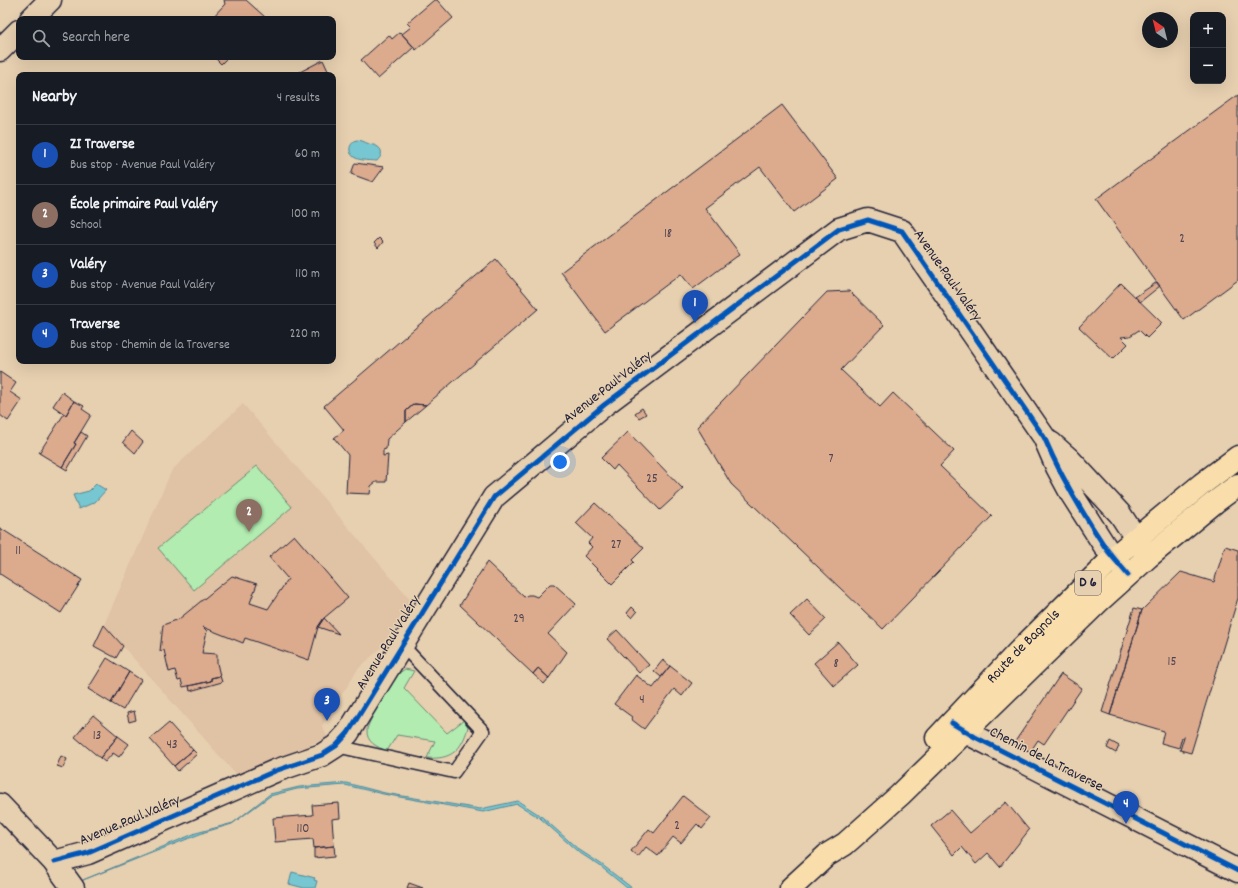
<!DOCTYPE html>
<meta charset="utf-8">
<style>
body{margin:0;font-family:Dekko,sans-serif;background:#242831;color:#f1f3f6}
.controls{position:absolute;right:12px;top:12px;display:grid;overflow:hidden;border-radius:8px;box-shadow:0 4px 16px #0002}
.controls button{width:36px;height:36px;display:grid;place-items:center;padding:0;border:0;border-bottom:1px solid #363941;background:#171b24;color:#f1f3f6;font:20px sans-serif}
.compass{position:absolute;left:1142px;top:12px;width:36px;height:36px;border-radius:50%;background:#171b24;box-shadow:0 4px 16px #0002;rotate:325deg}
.you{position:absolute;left:560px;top:462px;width:14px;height:14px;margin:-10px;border:3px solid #fff;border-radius:50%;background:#1a73e8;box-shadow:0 0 0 6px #1a73e833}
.badge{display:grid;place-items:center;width:26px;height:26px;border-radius:50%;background:#db2777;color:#fff;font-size:13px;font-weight:700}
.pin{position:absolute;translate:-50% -33px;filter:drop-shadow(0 1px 2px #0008)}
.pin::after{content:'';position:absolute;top:21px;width:14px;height:12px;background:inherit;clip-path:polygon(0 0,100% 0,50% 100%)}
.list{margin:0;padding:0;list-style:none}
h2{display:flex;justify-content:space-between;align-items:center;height:52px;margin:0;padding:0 16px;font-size:17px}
h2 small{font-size:13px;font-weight:400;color:#9ea1a6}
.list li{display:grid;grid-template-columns:26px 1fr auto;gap:12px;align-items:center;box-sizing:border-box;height:60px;padding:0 16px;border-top:1px solid #363941}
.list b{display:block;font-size:15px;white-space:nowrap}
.list p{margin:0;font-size:13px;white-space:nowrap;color:#9ea1a6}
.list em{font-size:13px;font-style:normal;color:#9ea1a6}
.icon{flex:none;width:22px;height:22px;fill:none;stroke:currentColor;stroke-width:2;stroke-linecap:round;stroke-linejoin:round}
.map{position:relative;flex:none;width:1238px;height:888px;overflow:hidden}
.search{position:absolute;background:#171b24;box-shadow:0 4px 16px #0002;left:16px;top:16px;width:320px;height:44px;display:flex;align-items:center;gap:10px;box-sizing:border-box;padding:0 14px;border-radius:8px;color:#9ea1a6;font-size:15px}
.panel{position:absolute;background:#171b24;box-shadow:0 4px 16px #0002;left:16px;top:72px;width:320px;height:292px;border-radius:8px}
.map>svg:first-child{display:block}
</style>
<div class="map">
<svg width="1238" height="888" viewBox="0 0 1238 888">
<rect width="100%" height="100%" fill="#e7d0b0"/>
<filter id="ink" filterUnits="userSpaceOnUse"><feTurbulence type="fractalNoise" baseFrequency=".025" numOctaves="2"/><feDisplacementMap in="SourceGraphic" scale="8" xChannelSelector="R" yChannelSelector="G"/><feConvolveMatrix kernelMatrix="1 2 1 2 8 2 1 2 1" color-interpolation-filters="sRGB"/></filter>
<g filter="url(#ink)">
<path fill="#e0c2a4" d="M243,404l168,197 -27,44 -26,24 -36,57 5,10 -2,3 -14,5 1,6 -73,28 -135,-153 68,-155z"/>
<path fill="#b2ecb0" stroke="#6a8776" d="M257,466l35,41 -98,83 -36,-42z
M405,669l9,2 -10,17 43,45 17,-13 4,7c-6,23 -17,33 -41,31l8,-17 -38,-6 -10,16c-10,-4 -21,-9 -20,-21 0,-5 23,-49 27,-53 3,-3 7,-5 11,-8z"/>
<path fill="#76c7d1" stroke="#548595" d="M356,140c6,0 8,2 13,4 3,1 7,1 9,3 6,4 3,10 -1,14 -8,-1 -25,1 -27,-10 -1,-5 2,-8 6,-11z
M96,484l10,6 -11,12 -16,7 -6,-14 16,-4z
M346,783l39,10 95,16 38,-8 23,15 37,33 23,15 31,24h-5l-27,-22 -23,-15 -37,-33 -23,-14 -34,8 -100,-18 -38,-9 -48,4 -27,7 -38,28 -27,8 -122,48 113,-47 37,-10 37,-29 29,-7z
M292,872l23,6 -1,2 3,1 -2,7h-11l-15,-4z"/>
<path fill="#dcab8e" stroke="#22223b" d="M224,0h22l19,17 -2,2h-52l14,-15z
M434,0h3l16,18 -37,32 -14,-16 9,-7 -4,-4z
M400,32l14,15 -36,32 -17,-19 28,-25 3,4z
M214,57h14l-7,7z
M323,60l7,15h-36z
M1238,95v185l-54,40 -88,-121z
M782,105l56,74 -44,33 -34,-45 -55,41 35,46 -47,35 -12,-15 -76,57 -44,-59z
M355,163l29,4 -11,15 -22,-8z
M379,238l4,4 -5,6 -4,-5z
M496,259l42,50 -112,96 -12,-1 -8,7v11l-19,17 -1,10 -3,1v6l5,-1 -2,27h-10l-5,4 -1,8 -24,-1 2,-38 -14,-17 10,-8 -20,-24z
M1157,282l3,4 -20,16 -5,-5z
M1121,283l41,40 -15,15 -8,-8 -9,6 -9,1 7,7 -15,15 -34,-32z
M849,291l35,34 -43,45 39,37 13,-14 61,58 -14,15 52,50 -109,113 -152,-145 -34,-57 130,-135z
M0,372l16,11 -6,9 12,8 -14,21 -8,-6z
M62,392l12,9 -8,14 -13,-9z
M74,401l10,5 -2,3 9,6 -17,28 2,1 -14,23 -23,-14 25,-39 2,1z
M414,404l12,1 -20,17v-11z
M642,408l4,6 -7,4 -4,-5z
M131,431l12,11 -8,11 -12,-11z
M81,432l6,4 -20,34 -5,-3 14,-23 -2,-1z
M628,432l55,57 -23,21 -43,-45 -4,5 -12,-12z
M595,503l49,45 -12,12 2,2 -22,22 -28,-28 8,-9 -4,-4 4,-5 -16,-15z
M0,528l82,52 -21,33 -61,-39z
M294,535l54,63 -24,20 -6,9 -9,33 -64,-22 -2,5 -40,-16 4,4 -5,22 15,1v9l3,13 -9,2v3l-28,6 -2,-7 -3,1 -3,-11 -6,2 -5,-22 -4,1 3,-26 16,-6 53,-43 25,8 -7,19 18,6 20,-30 -19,-22z
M1225,546l13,4v48l-47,155 -11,-3 4,-13h-2l-3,11 -18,-5 3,-12 -54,-16 32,-105 39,-38 33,10z
M487,562l37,35 4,-2h4l5,2 13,-13h4l22,20 -28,30 19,18 -18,26 -11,-10 -5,6 -73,-69z
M807,599l19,20 -17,16 -19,-20z
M632,607l5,5 -5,6 -5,-5z
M1134,608l8,2 -32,105 -8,-3z
M324,618l15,16 -21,-7z
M104,625l19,21 -7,12 -22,-12z
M617,630l32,35 -10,8 -32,-34z
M838,642l20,23 -24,21 -20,-23z
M107,658l22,14 -18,31 -23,-14z
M663,660l7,6 -9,11 -7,-6z
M670,666l22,17 -10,13 -8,-7 -30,40 -13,-10 1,-2 -18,-13 22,-29 17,13z
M538,668l11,10 -5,6 -11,-10z
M129,672l12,8 -18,30 -12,-7z
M1061,674l21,14 -38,56 -6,-4 -10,15 -11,-7 -3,-5z
M220,676l2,6 -32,9 -1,-5 22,-5v-3z
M134,711l2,9 -7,2 -2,-9z
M93,715l25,21 -18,22 -25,-21z
M169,723l24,27 -19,16 -24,-27z
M118,736l11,8 -10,13 -6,-4 -8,9 -5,-4z
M1110,741l9,5 -3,7 -9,-5z
M193,750l4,4 -19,17 -4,-5z
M61,756l6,3 -4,9 -6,-2z
M683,796l28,22 -9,11 -5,-5 -16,19 -8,-6 -15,19 -12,-9 -8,10 -7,-6 18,-22 5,4z
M1006,802l23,28 -29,37 -12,-14 -12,11 -14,-17 -8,8 -23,-29 19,-16 20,23z
M339,803l1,15 -8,1 2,27 -20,2 -1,-9 -38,3 -2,-24 40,-3 -1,-10z
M334,846l1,10 -21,2v-10z
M409,883l14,5h-16z"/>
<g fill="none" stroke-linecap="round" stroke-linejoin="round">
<g stroke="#22223b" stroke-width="15">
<path id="service" d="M336,746l118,26 29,-41 -81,-86"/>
</g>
<g stroke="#22223b" stroke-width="25">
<path id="minor" d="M1051,443l18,16 51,55 27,41
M952,723l23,14 263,134
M0,805l54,57 19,26
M54,862l34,-9 187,-82 47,-16 14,-9 12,-13 146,-236 110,-92 235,-176 29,-9 34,11 142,206 13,30 14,26 35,55 20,24"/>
</g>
<g stroke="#22223b" stroke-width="25">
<path id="tertiary" d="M31,19l19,-19
M0,50l19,-19"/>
</g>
<g stroke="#22223b" stroke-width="25">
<g id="primary">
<path id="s1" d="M937,738l82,-87 95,-94 88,-73 36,-27"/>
<path d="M791,888l36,-33 18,-11 55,-49 198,-193 50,-45 67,-55 23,-17"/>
</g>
</g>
<use href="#service" stroke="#e7d0b0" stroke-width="12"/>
<use href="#minor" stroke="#e7d0b0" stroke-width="22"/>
<use href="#tertiary" stroke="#e7d0b0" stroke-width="22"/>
<use href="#primary" stroke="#f9deab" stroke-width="22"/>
<g stroke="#e7d0b0" stroke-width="8">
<path id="cycleway" d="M952,723l23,14 263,134
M54,862l34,-9 187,-82 47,-16 14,-9 12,-13 146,-236 110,-92 235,-176 29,-9 34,11 142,206c17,40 37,74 61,110 7,10 16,19 23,28"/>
</g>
<use href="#cycleway" stroke="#0057b8" stroke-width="5"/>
</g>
</g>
<g text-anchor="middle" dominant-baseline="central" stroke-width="3" stroke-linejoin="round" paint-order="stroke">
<g font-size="13" fill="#504450">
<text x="668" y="234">18</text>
<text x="1182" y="239">2</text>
<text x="831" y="459">7</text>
<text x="652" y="479">25</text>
<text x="616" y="545">27</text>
<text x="18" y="551">11</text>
<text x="519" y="619">29</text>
<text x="1172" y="662">15</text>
<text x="836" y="664">8</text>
<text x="642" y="700">4</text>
<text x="97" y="736">13</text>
<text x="172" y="745">43</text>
<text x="677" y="826">2</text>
<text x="303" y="829">110</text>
</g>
<rect fill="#e7d0b0" stroke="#5d565e" stroke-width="1" x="1075" y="571" width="26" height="24" rx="3"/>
<g font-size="14" font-weight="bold" fill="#22223b">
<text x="1088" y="583">D 6</text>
</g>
<g font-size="15" fill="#22223b" stroke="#e7d0b0">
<text transform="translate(947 276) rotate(55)">Avenue Paul Valéry</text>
<text transform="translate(608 388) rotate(-38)">Avenue Paul Valéry</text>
<text transform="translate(389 643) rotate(-58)">Avenue Paul Valéry</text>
<text stroke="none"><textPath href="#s1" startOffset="126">Route de Bagnols</textPath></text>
<text transform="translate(1046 760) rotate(27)">Chemin de la Traverse</text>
<text transform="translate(130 821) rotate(-23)">Avenue Paul Valéry</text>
</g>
</g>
</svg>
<div class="controls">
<button>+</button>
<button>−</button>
</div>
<svg class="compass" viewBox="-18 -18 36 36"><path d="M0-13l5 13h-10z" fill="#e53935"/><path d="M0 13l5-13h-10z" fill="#9ea1a6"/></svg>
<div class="you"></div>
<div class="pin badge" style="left:695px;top:323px;background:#1a4fb4">1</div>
<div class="pin badge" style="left:249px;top:532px;background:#8d6e63">2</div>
<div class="pin badge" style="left:327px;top:721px;background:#1a4fb4">3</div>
<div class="pin badge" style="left:1126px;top:824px;background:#1a4fb4">4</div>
<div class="search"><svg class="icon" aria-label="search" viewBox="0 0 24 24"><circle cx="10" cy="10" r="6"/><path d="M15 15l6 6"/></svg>Search here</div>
<section class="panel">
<h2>Nearby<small>4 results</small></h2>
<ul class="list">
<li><span class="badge" style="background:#1a4fb4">1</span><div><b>ZI Traverse</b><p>Bus stop · Avenue Paul Valéry</p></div><em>60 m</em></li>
<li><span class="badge" style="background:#8d6e63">2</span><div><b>École primaire Paul Valéry</b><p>School</p></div><em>100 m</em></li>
<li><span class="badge" style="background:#1a4fb4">3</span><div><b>Valéry</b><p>Bus stop · Avenue Paul Valéry</p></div><em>110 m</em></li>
<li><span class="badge" style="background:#1a4fb4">4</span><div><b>Traverse</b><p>Bus stop · Chemin de la Traverse</p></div><em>220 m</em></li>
</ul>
</section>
</div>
